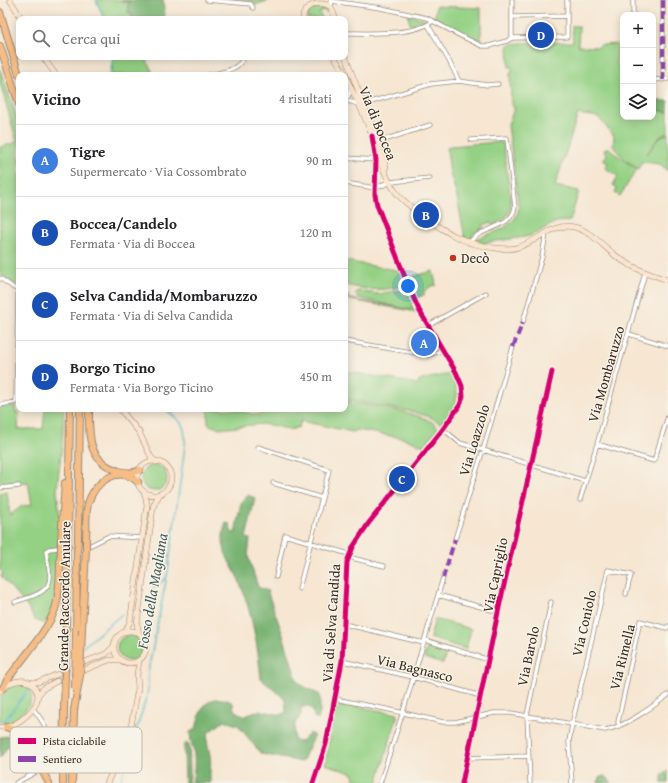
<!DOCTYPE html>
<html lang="it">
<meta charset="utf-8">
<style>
body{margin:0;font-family:"Gentium Book Plus",serif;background:#f6f6f6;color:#202124}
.controls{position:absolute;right:12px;top:12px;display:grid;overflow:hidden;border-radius:8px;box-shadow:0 2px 10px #0003}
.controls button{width:36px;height:36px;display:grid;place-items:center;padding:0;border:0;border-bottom:1px solid #e0e0e0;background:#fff;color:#202124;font:20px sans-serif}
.you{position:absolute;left:408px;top:286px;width:14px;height:14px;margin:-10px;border:3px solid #fff;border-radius:50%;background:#1a73e8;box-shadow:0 0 0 6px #1a73e833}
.badge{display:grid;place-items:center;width:26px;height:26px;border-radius:50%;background:#1a73e8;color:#fff;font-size:13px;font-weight:700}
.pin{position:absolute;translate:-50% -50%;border:2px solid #fff;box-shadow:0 1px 4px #0006}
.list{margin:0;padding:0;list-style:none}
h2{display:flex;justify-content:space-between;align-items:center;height:52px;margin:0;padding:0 16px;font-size:17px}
h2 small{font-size:13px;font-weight:400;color:#757577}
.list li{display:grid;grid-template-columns:26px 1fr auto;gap:12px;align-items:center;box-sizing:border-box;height:72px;padding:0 16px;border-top:1px solid #e0e0e0}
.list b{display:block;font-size:15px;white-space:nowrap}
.list p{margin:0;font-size:13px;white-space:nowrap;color:#757577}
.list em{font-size:13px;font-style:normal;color:#757577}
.icon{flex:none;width:22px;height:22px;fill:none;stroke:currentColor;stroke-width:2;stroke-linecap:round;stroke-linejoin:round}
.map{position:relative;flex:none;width:668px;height:783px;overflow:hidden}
.search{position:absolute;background:#fff;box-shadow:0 2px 10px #0003;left:16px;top:16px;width:332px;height:44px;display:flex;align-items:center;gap:10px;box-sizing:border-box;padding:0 14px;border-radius:8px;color:#757577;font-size:15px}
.panel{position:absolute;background:#fff;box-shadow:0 2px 10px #0003;left:16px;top:72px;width:332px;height:340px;border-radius:8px}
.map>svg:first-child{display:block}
</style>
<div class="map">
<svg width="668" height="783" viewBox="0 0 668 783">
<rect width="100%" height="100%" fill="#f7f3e8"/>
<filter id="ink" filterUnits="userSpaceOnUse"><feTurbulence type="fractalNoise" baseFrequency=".025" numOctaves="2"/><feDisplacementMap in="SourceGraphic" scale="8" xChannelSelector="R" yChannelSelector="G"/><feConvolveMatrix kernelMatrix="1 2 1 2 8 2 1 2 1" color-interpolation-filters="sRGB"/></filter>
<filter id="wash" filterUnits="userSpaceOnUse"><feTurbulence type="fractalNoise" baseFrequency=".012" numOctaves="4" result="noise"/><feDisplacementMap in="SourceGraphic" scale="16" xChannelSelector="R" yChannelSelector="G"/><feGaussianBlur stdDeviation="0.9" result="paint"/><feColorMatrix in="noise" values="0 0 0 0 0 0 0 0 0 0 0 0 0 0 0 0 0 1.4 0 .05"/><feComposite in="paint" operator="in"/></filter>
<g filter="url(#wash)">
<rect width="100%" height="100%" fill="#f6e6d2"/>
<path fill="#95d185" stroke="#687e52" d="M96,0h24l4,3 5,-1 -2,4 1,6 4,4 -3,3h-24z
M233,0h37l-15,5v1l-2,-4z
M314,6c6,0 10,0 14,6l-2,1 -2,-3 -5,3 4,6h-16l1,-8z
M436,6l45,2v35l-46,-25z
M408,15l18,4v2l-16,4z
M572,26h7l-1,20 21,1 1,-2 17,-1v20l3,6h3v47h30v-7l15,2v21c-12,4 -14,11 -21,21l14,-18 7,-2v37l-8,-7 -18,-2 -4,7 -14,-10 -11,-13 1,-10 -16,-19 -20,-3 -23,72 24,5 -9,30 -14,1 -23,13 -8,2 -42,6 -9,-3c18,-9 40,-9 45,-32l-11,-83 6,-16v-2l-3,-2 -1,-32h2v-6h-3l-1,-22 11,-2 54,-1z
M113,57h32l9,18h-42z
M0,69l19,55v163l-19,-13v-127l17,-5 -17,-59z
M498,142l5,1 8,58c1,13 -6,19 -18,24l-2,-3 -8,3 1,3c-7,2 -11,4 -13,12l-6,-2 -8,-41 -7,-24 -3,-23 1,-3 3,-1z
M608,147c9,9 18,15 29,22l-17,27 -5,-3 2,-5 -4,-3 5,-9 -13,-8 3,-5 -5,-3 4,-5 -3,-5z
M345,261l56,10 4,14c-23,7 -37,5 -60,0z
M433,271l3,14 -2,1 -1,-1 -9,6v4l-8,3 -8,-20z
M402,290h5l7,17h-4l5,2 2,3 -72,-13v-8l5,8 61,11 -52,-12 -4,-4 2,-3 21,3z
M345,371l73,13 1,-4 32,-6c11,22 6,30 -8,48l-3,1 -10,-6 -16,-5 -69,-13z
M345,401c18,4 87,12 93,27l-14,18 -21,-8 -46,-8 -4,2 -52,-11 -2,6 -10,3c-12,-4 -24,-7 -37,-5 -14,1 -32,7 -44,-1v-15h23l27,6 4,-3 7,1 1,-4h75z
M15,405l1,8 3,-1 -1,17h25l2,-20h19l-2,38 -4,32 -1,12 3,26 -5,78 -6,22 -4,7 -10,-4 -9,-15 -25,-29 2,-3 -3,-3v-77l7,-1 3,23 12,-9 10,-1 -4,-23 -28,4v-79z
M141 478a13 13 0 1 1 26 0a13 13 0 1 1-26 0Z
M435,619l36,10 -5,20 -36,-11z
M117 648a13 13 0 1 1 26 0a13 13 0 1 1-26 0Z
M428,644l19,6 -4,14 -19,-6z
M15,684c37,-1 5,44 -15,38v-25l11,-11z
M339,703l59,11 -21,69h-6l-18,-5 1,-4 -29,-10 11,-59z"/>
<path fill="#78b372" stroke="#5a6e48" d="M121,0h42l2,19h-35l3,-3 -1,-2 -3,-2 -1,-5 2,-5 -2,-1 -3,1z
M653,101h15v11l-15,-3z
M248,495l7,3 -9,40 4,1 -2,17 10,31 10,4 1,5 15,42 13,43 8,6 15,8v17l-2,8 -4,-3 -2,-8 -5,-3 -6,2v7l-6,8 -1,17 6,2 10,-9 4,3 -12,26 -41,-8 -23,-29 -14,-4 -16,12c-2,11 1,14 2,23 2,9 -2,19 1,27h-19c2,-10 3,-19 2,-29 -1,-7 -4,-14 -4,-22 2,-1 4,-2 5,-3 3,-4 3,-11 5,-15 6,-16 20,-19 33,-11l1,7 11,7c10,-10 23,-5 36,-2l5,-3 -1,-13 -24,-20c-3,-32 -9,-66 -21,-96 -4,-12 -14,-23 -16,-36 -2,-8 -1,-17 2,-24l4,1 1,8 4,1 6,-30z
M9,736l2,6 -11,16v-21z
M186,743l3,1 1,30 -1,9h-4l-1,-36z
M668,771v12h-6v-9z
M603,776l4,1 5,6h-14l1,-5z"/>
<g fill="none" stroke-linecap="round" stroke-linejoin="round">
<path stroke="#48b6c3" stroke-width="1.5" d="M96,0l8,19
M110,75l3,-18
M151,591l15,-13
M83,647l39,-33
M3,722l26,-33
M120,783l26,-84 2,-9v-18l20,-102 17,-124c1,-22 -3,-24 -20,-37"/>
</g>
</g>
<g filter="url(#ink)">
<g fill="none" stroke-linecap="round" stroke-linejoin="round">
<path stroke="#d1c0ae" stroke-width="3.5" stroke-dasharray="3.5 2" stroke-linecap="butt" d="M66,547l25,-2"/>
<path stroke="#d1c0ae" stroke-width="5" stroke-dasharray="5 2.5" stroke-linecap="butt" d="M58,674l20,-9
M57,681l20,-8"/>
<g stroke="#988878" stroke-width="5">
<path id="minor" d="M207,0l44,4 2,4
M512,0v38
M331,1l50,7 46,10 34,18 21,10h7l18,-5 5,-3
M633,15v-15
M512,17l55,-1
M428,25l20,34 11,22
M345,33c24,0 69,3 88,-12
M512,38l55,-1v-37
M209,75c13,-3 30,-5 35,-18
M653,80l15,-1
M663,80v-80
M345,101l4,-6 1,-7
M346,101l6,1 8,3
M364,104l67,-20 28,-3 28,4 11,-1
M378,142l52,-17
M345,158l31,2
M390,182l40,-4
M345,183l30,5
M469,243c11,-17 42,-13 46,-36l-8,-69 -36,2
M0,278l14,10 5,2
M523,322l19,-65 4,-24
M429,325l57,-32
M629,334l39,12
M345,341l83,14 16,-5
M0,405l16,-3 2,-112
M443,429l17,14 125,38
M597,444l57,17 14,-45
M258,447l71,23 -30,119
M273,483l49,15
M0,488l19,-2
M580,500l17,-56 48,-171
M455,539l28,-89 30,-103
M91,545l18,-9 32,2
M348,557l36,9
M276,577l9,-42 64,19
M438,595l61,17
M15,602c13,-5 36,-8 35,-26 -1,-8 -3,-17 -4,-25l3,-2 8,-1
M344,624l80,19
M425,640l64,20
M342,661l71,16 68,19
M335,699l51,10 57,13h12l39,-9h17l94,17c20,-3 47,-23 63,-35
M33,709c13,14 22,35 12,54
M619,726l-1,-4 22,-101 27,7 1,-2
M468,758l61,-2
M16,783l20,-11
M380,783l23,-71 40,-134
M462,783l38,-180 52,-231
M530,783l-3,-68 24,-113
M572,783l-3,-41 3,-18 36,-154 23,5 -5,19"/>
</g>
<g stroke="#988878" stroke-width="6">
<path id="tertiary" d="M331,6v-6
M375,188l15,-6
M313,783l13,-39 16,-83 5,-99 6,-15 15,-23 75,-95 17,-24 3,-9 -1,-10 -6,-14 -37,-62 -11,-25 -31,-80c-4,-20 0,-39 -3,-59"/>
</g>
<g stroke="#988878" stroke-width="6">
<path id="secondary" d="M10,0l12,19
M303,19c-1,-15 19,-19 28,-12 2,4 3,8 5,12
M345,56l33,86 8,25
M43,57l13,18
M334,57c7,9 12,18 16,29 8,16 16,32 22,50 6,18 12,39 23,55 8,11 19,18 29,26 23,16 43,28 71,31 8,1 16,2 24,-1 19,-6 35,-25 55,-20 17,4 29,19 42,29 16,12 33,18 52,24
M120,409l19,23 12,25 5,5
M137 478a17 17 0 1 1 34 0a17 17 0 1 1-34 0Z
M114 647a16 16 0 1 1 32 0a16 16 0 1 1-32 0Z
M125,632l5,-10 17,-117 -1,-7 -2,-6
M139,634l-2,-10 16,-116 2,-6 5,-8
M82,663l24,-9 8,-8
M82,671l27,-11h11
M27,682h11l20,-8
M0,691c12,-12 32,-17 38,4 -1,4 -1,9 -4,12 -7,10 -22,22 -34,20
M38,695l6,-7 13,-7
M107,783l23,-51 8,-44 -1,-13 2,-14"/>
</g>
<g stroke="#988878" stroke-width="8">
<path id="motorway" d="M0,12l19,63
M0,46l19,58
M89,409c0,27 -2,52 30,62 7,2 14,3 21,-1
M86,538c1,-11 -1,-23 2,-34 6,-22 30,-40 50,-22
M61,541l4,-58
M68,541l2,-132
M78,541l2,-132
M82,629l4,-80
M76,637l1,-86
M66,638l1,-88
M3,688l4,-8c14,-20 41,-49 48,-71 6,-18 4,-40 6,-59
M6,727l8,3 8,5 27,48
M63,783l1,-74
M72,783l2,-73"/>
</g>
<use href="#minor" stroke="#fff" stroke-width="3.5"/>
<use href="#tertiary" stroke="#fff" stroke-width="4.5"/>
<use href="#secondary" stroke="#fbe5cf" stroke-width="5"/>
<use href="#motorway" stroke="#f6be86" stroke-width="6"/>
<g stroke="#988878" stroke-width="5" stroke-linecap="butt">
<path id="minor-bridge" d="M36,772l9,-9"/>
</g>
<g stroke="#988878" stroke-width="8" stroke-linecap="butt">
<path id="motorway-bridge" d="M86,549v-11
M61,550v-9
M67,550l1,-9
M77,551l1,-10
M75,688l1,-51
M64,709l2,-71
M74,710l6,-35 2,-46"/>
</g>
<use href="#minor-bridge" stroke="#fff" stroke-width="3.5"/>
<use href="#motorway-bridge" stroke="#f6be86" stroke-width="6"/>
<path stroke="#8e44ad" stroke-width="4" stroke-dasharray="8 4" stroke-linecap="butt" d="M663,80v-80
M513,347l10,-25
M443,578l12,-39"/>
<g stroke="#f7f3e8" stroke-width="8">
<path id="cycleway" d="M313,783l13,-39 16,-83 5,-99 6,-15 15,-23 75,-95 17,-24 3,-9 -1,-10 -6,-14 -37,-62 -11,-25 -31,-80 -2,-10 1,-35 -4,-24
M462,783l38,-180 52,-231"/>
</g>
<use href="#cycleway" stroke="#d6006c" stroke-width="5"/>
</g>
</g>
<circle fill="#c8321e" stroke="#f7f3e8" stroke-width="1.5" cx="453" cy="258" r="4"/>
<g text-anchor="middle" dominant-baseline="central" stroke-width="3" stroke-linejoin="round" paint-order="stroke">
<g font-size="14" fill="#3b2a1e" stroke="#f7f3e8">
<text transform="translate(378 123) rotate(68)">Via di Boccea</text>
<text transform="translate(606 374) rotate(-74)">Via Mombaruzzo</text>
<text transform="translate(474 440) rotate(-73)">Via Loazzolo</text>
<text transform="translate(495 575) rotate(-78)">Via Capriglio</text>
<text transform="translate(64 596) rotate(-89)">Grande Raccordo Anulare</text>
<text transform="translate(331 623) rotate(-86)">Via di Selva Candida</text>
<text transform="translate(584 623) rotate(-77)">Via Coniolo</text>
<text transform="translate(528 656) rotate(-78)">Via Barolo</text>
<text transform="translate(622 657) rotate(-76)">Via Rimella</text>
<text transform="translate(415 668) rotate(14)">Via Bagnasco</text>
</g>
<g font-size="14" fill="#3b2a1e" stroke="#f7f3e8" text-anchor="start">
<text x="461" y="258">Decò</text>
</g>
<g font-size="15" font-style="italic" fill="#405b58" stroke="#f7f3e8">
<text transform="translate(152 591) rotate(-80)">Fosso della Magliana</text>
</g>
</g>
<rect x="10" y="727" width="132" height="46" rx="6" fill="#f7f3e8" stroke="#bfb7ab" stroke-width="1"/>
<rect x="18" y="738" width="18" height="6" fill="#d6006c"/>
<rect x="18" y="756" width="18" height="6" fill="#8e44ad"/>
<g font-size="11" fill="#3b2a1e">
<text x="43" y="745">Pista ciclabile</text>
<text x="43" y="763">Sentiero</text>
</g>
</svg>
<div class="controls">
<button>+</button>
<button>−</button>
<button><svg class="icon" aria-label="layers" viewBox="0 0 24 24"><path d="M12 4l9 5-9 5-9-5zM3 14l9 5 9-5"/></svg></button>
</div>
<div class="you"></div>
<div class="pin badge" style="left:424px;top:343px;background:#3f7fe0">A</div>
<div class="pin badge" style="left:426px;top:215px;background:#1a4fb4">B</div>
<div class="pin badge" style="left:402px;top:479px;background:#1a4fb4">C</div>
<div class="pin badge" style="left:541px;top:35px;background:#1a4fb4">D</div>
<div class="search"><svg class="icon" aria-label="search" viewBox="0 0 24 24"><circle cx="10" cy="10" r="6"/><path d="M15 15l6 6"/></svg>Cerca qui</div>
<section class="panel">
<h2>Vicino<small>4 risultati</small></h2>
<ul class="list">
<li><span class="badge" style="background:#3f7fe0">A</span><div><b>Tigre</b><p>Supermercato · Via Cossombrato</p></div><em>90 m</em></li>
<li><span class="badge" style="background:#1a4fb4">B</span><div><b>Boccea/Candelo</b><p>Fermata · Via di Boccea</p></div><em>120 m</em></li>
<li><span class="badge" style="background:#1a4fb4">C</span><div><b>Selva Candida/Mombaruzzo</b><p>Fermata · Via di Selva Candida</p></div><em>310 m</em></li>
<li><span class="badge" style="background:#1a4fb4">D</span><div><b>Borgo Ticino</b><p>Fermata · Via Borgo Ticino</p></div><em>450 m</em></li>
</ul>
</section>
</div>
